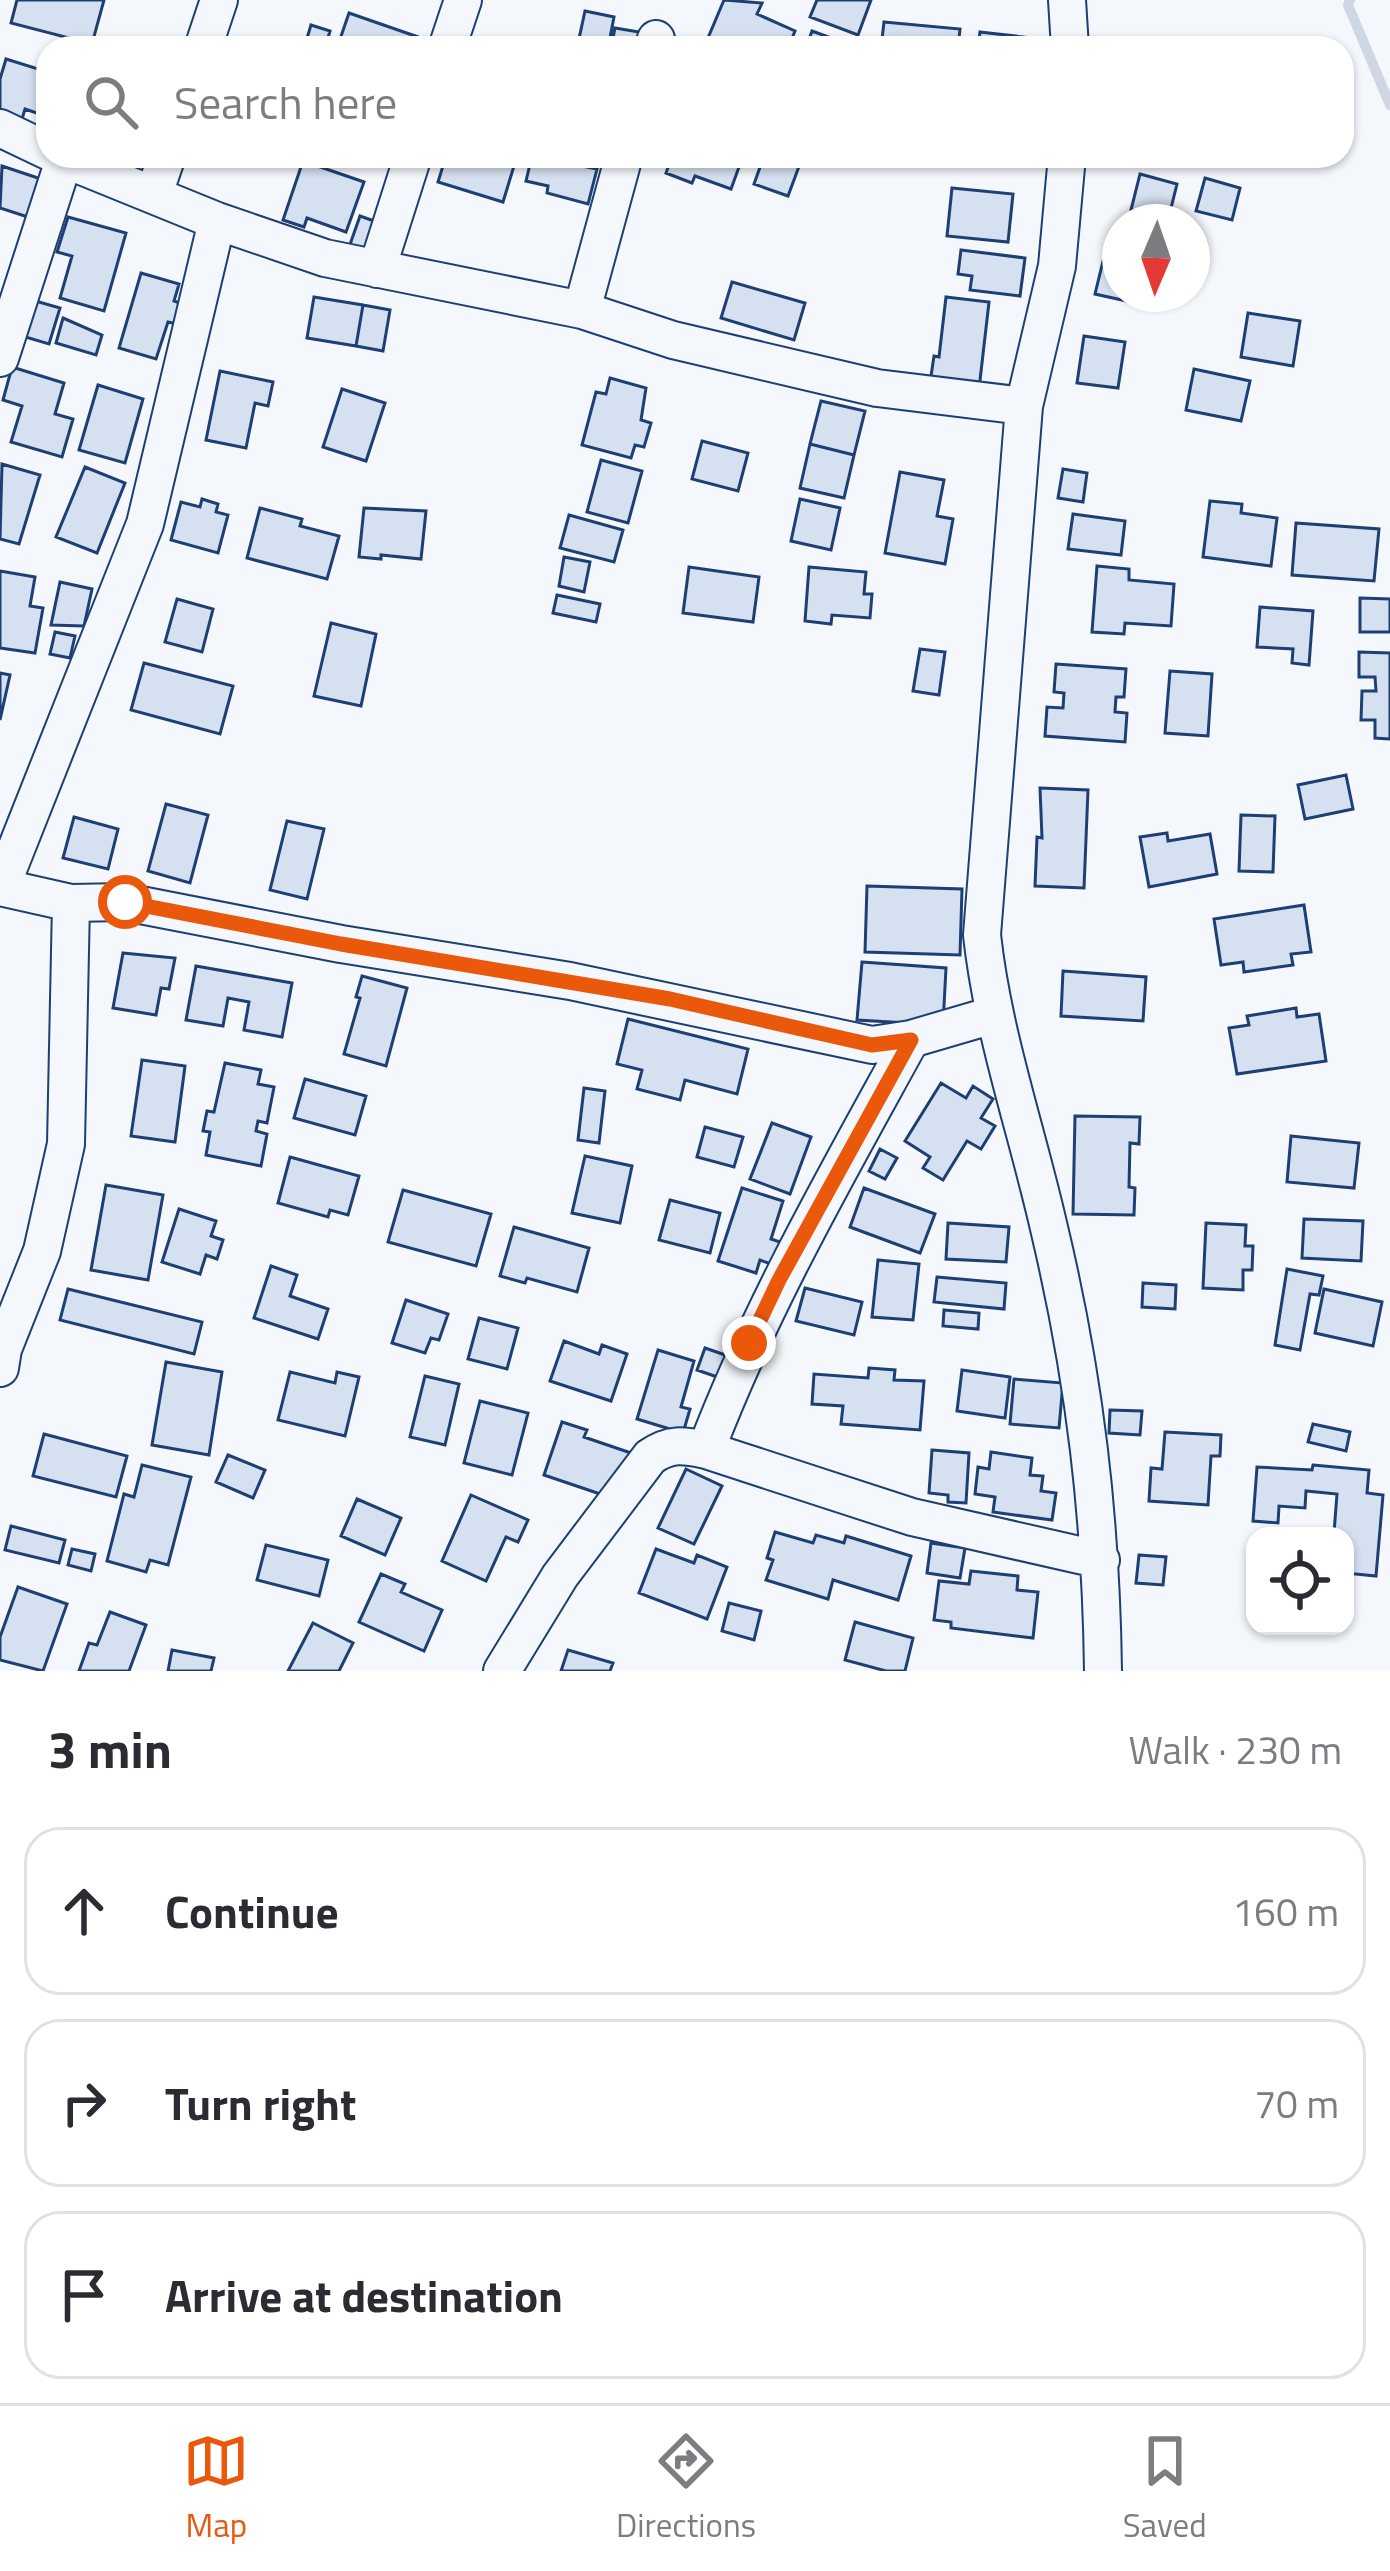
<!DOCTYPE html>
<meta charset="utf-8">
<style>
body{margin:0;font-family:"Titillium Web",sans-serif;background:#f2f2f3;color:#2b2b33}
.controls{position:absolute;right:36px;bottom:36px;display:grid;overflow:hidden;border-radius:24px;box-shadow:0 3px 9px #0004}
.controls button{width:108px;height:108px;display:grid;place-items:center;padding:0;border:0;border-bottom:3px solid #e1e1e2;background:#fff;color:#2b2b33;font:60px sans-serif}
.compass{position:absolute;left:1102px;top:204px;width:108px;height:108px;border-radius:50%;background:#fff;box-shadow:0 3px 9px #0004;rotate:182deg}
.stop{position:absolute;width:36px;height:36px;margin:-27px;border:9px solid #ea580c;border-radius:50%;background:#fff}
.stop.end{background:#ea580c;border-color:#fff;box-shadow:0 3px 12px #0008}
.list{margin:0;padding:0;list-style:none}
h2{display:flex;justify-content:space-between;align-items:center;height:156px;margin:0;padding:0 48px;font-size:51px}
h2 small{font-size:39px;font-weight:400;color:#7c7c81}
.list li{display:grid;grid-template-columns:78px 1fr auto;gap:36px;align-items:center;box-sizing:border-box;height:168px;margin:0 24px 24px;padding:0 24px;border:3px solid #e1e1e2;border-radius:36px}
.list b{display:block;font-size:45px;white-space:nowrap}
.list em{font-size:39px;font-style:normal;color:#7c7c81}
.icon{flex:none;width:66px;height:66px;fill:none;stroke:currentColor;stroke-width:2;stroke-linecap:round;stroke-linejoin:round}
.map{position:relative;flex:none;width:1390px;height:1671px;overflow:hidden}
.search{position:absolute;background:#fff;box-shadow:0 3px 9px #0004;left:36px;right:36px;top:36px;height:132px;display:flex;align-items:center;gap:30px;box-sizing:border-box;padding:0 42px;border-radius:36px;color:#7c7c81;font-size:45px}
.sheet{height:732px;background:#fff}
nav{display:flex;justify-content:space-around;align-items:center;box-sizing:border-box;height:168px;border-top:3px solid #e1e1e2;background:#fff;font-size:33px;color:#7c7c81}
nav a{display:grid;justify-items:center;gap:6px}
nav .on{color:#ea580c}
.map>svg:first-child{display:block}
</style>
<div class="map">
<svg width="1390" height="1671" viewBox="0 0 1390 1671">
<rect width="100%" height="100%" fill="#f4f7fb"/>
<g fill="none" stroke-linecap="round" stroke-linejoin="round">
<path stroke="#cfd7e4" stroke-width="10" d="M1350,0l-2,5 42,100"/>
</g>
<path fill="#d5e0f0" stroke="#1d3f73" stroke-width="3" d="M17,0h87l-12,44 -81,-21z
M724,0l38,3 -5,11 38,17 -7,17 -83,-3z
M817,0h54l-13,35 -48,-18z
M585,11l29,6 -6,31h-31z
M349,13l72,25 -4,10h-80z
M884,22l76,7 -2,19h-77z
M311,25l19,6 -5,17h-21z
M615,28l24,4 -3,16h-25z
M812,31l41,15 -1,2h-46z
M980,32l52,6 -2,10h-52z
M6,59l42,13v45l-23,-8 -3,10 -22,-7v-33z
M446,156h71l-14,46 -65,-20z
M532,156l65,13 -9,35 -41,-11 1,-7 -22,-5z
M672,156h71l-12,33 -36,-13 -3,7 -26,-10z
M764,156l37,5 -13,35 -34,-12z
M303,161l61,21 -18,50 -39,-14 -3,9 -21,-7z
M2,166l42,14 -13,38 -31,-10z
M1140,174l37,10 -9,36 -37,-10z
M1205,178l35,10 -8,32 -36,-9z
M952,188l61,6 -5,48 -61,-6z
M360,216l28,10 -12,37 -29,-10z
M68,217l58,16 -22,78 -44,-13 12,-42 -15,-4z
M961,250l64,8 -5,38 -50,-6 2,-14 -14,-2z
M1105,253l15,4v37h41l-3,14 -63,-14z
M141,273l38,11 -5,17 9,3 -6,20 -9,-2 -12,37 -37,-11z
M732,282l73,21 -11,37 -73,-22z
M314,297l49,8 -7,41 -49,-8z
M946,297l43,5 -10,87 -49,-6 4,-27 5,1z
M32,300l28,8 -11,36 -27,-8z
M363,305l27,5 -7,41 -27,-5z
M1248,313l52,8 -7,45 -52,-9z
M63,318l39,17 -6,20 -40,-12z
M1084,336l41,6 -7,46 -41,-5z
M12,367l52,16 -9,31 18,5 -11,38 -51,-15 11,-36 -19,-6z
M1194,369l56,12 -9,40 -55,-11z
M220,371l53,11 -5,24 -13,-3 -9,45 -40,-8z
M610,378l36,10 -5,32 10,3 -7,24 -9,-2 -4,13 -49,-13 14,-53 10,2z
M98,385l45,14 -18,64 -46,-13z
M342,389l43,14 -19,58 -43,-14z
M821,401l44,10 -11,44 -44,-11z
M702,441l46,12 -10,38 -46,-12z
M810,444l44,11 -10,43 -44,-10z
M601,460l41,11 -14,52 -41,-11z
M2,464l38,11 -21,69 -19,-5z
M85,467l40,16 -28,70 -41,-16z
M1063,469l24,4 -4,29 -25,-4z
M900,472l44,8 -7,36 16,3 -8,45 -60,-11z
M202,499l16,5 -2,8 12,3 -10,38 -47,-13 10,-38 19,5z
M800,499l40,9 -9,42 -40,-9z
M1210,501l32,3 -1,9 36,5 -6,48 -68,-9z
M260,508l42,11 -2,7 39,10 -12,43 -80,-21z
M364,508l62,3 -5,48 -40,-4v4l-22,-2z
M1073,514l52,7 -4,34 -53,-6z
M569,515l54,15 -9,32 -54,-14z
M1296,523l83,6 -5,52 -82,-6z
M564,557l26,5 -6,30 -25,-6z
M1097,566l32,3v11l45,4 -3,42 -46,-3 -1,11 -32,-2z
M689,567l70,10 -6,45 -70,-9z
M809,567l57,5 -2,22h8l-2,24 -38,-3 -1,9 -26,-3z
M0,571l35,6 -5,29 13,2 -8,45 -35,-5z
M60,582l32,7 -8,37 -33,-1z
M557,595l43,9 -4,18 -43,-9z
M1360,598l30,1v33h-30z
M177,599l36,10 -11,43 -37,-10z
M1260,607l53,4 -4,54 -17,-2 1,-14 -36,-2z
M331,623l45,11 -15,72 -47,-10z
M55,632l20,4 -5,22 -20,-4z
M920,649l25,3 -6,43 -26,-4z
M1359,652l31,1v86l-15,-1v-18h-14l1,-29h14l-1,-14h-16z
M144,663l89,23 -13,48 -89,-24z
M1056,664l70,5 -2,28h-8l-1,15 12,1 -2,29 -80,-6 2,-29 16,1 1,-15 -10,-1z
M1170,671l42,3 -4,62 -43,-3z
M0,673l10,2 -10,45z
M1346,775l7,34 -48,10 -7,-34z
M1040,788l48,2 -4,98 -49,-2 2,-49 5,1z
M166,804l42,11 -18,68 -42,-12z
M1241,815l34,1 -2,56 -34,-1z
M74,817l44,12 -10,40 -45,-11z
M287,821l37,8 -17,70 -37,-9z
M1167,833l1,8 42,-7 7,40 -68,13 -9,-50z
M867,886l95,3 -2,66 -95,-3z
M1304,905l7,47 -20,2 2,11 -49,7 -1,-10 -22,3 -7,-46z
M123,953l52,5 -6,31 -8,-1 -5,27 -43,-7z
M862,962l84,6 -3,57 -86,-5z
M196,966l96,17 -10,54 -38,-7 5,-28 -21,-4 -5,28 -37,-6z
M1063,971l83,6 -3,44 -82,-5z
M362,976l45,12 -21,78 -42,-12 16,-56 -4,-1z
M1296,1008l1,9 22,-3 7,47 -89,13 -8,-46 20,-3 -2,-9z
M628,1019l120,30 -11,45 -52,-14 -5,20 -43,-11 5,-19 -25,-6z
M142,1060l43,6 -10,76 -44,-6z
M225,1063l36,7 -3,14 16,3 -7,36 -9,-2 -2,10 11,3 -6,32 -55,-11 4,-23 -7,-1 4,-20 7,1z
M305,1079l61,17 -11,39 -61,-17z
M941,1083l25,15 7,-12 20,13 -12,19 14,8 -14,23 -14,-8 -24,39 -20,-12 7,-11 -25,-16z
M584,1088l21,3 -6,52 -21,-3z
M1075,1116l65,1 -1,27 -9,-1 -1,44 6,1 -1,27 -61,-1z
M772,1123l39,14 -21,57 -40,-15z
M705,1127l38,10 -9,30 -37,-10z
M1291,1136l68,7 -5,45 -67,-6z
M880,1149l17,9 -12,21 -16,-8z
M585,1156l47,10 -12,57 -48,-10z
M290,1157l69,19 -11,39 -18,-5 -2,7 -50,-14z
M106,1185l57,10 -15,85 -57,-10z
M742,1188l41,13 -12,38 12,4 -7,23 -16,-6 -4,13 -38,-12z
M864,1188l71,26 -15,39 -70,-26z
M403,1190l88,24 -15,52 -88,-24z
M670,1200l50,13 -10,40 -51,-13z
M179,1209l37,12 -5,15 12,4 -6,19 -11,-4 -6,19 -38,-12z
M1304,1219l59,2 -2,40 -59,-3z
M948,1223l61,4 -3,35 -60,-3z
M1206,1223l40,2 -1,21h8l-1,24h-9v20l-40,-2z
M514,1227l75,21 -12,44 -50,-14 -2,5 -25,-7z
M878,1260l41,4 -6,56 -41,-3z
M271,1266l26,9 -7,21 38,13 -10,30 -64,-21z
M1287,1269l36,7 -4,19 -9,-1 -10,56 -25,-5z
M937,1277l69,6 -2,26 -70,-7z
M1143,1283l33,2 -1,24 -33,-2z
M805,1288l57,14 -8,33 -58,-14z
M68,1289l134,33 -8,32 -134,-34z
M1324,1289l58,13 -9,44 -58,-13z
M406,1300l42,14 -9,26 -8,-2 -6,15 -33,-10z
M944,1310l35,3 -1,16 -35,-3z
M479,1318l39,10 -11,41 -39,-10z
M564,1341l35,13 3,-9 25,9 -16,47 -61,-20z
M705,1348l29,10 -8,22 -29,-10z
M658,1350l36,11 -13,46 9,2 -7,24 -46,-14z
M166,1362l56,10 -13,83 -57,-10z
M869,1368l26,2 -1,10 30,1 -4,49 -79,-6 2,-18 -31,-2 2,-30 54,4z
M962,1370l48,7 -5,41 -48,-7z
M290,1372l45,11 2,-11 22,5 -14,59 -67,-16z
M425,1376l34,8 -14,61 -35,-8z
M1014,1379l49,4 -4,45 -49,-4z
M480,1401l48,12 -16,62 -48,-12z
M1110,1410l32,1 -2,24 -31,-2z
M562,1422l25,8 -3,7 47,16 -16,46 -71,-24z
M1313,1424l37,8 -4,19 -38,-9z
M1165,1432l56,3 -1,21h-9l-3,49 -59,-4 2,-33 11,1z
M44,1434l83,22 -11,41 -83,-21z
M932,1450l37,3 -3,50 -18,-1v-7l-19,-2z
M991,1452l41,6 -2,17 13,1 -2,15 15,2 -4,27 -59,-8 2,-15 -20,-3 3,-27 11,2z
M228,1455l37,15 -12,28 -37,-16z
M142,1465l49,12 -23,88 -18,-5 -4,12 -39,-11 17,-67 10,3z
M1313,1465l56,5 -2,23 16,2 -7,81 -31,-3v-37h-16l5,-3 3,-39 -31,-3 -1,17 -26,-2 -1,17 -25,-2 4,-54 55,3z
M686,1469l36,17 -28,58 -36,-16z
M471,1495l57,25 -10,22 -12,-5 -20,44 -44,-20z
M357,1499l44,19 -16,37 -44,-19z
M11,1526l54,14 -6,23 -54,-13z
M775,1532l38,11 3,-8 28,8 2,-7 65,20 -13,44 -65,-20 -5,19 -62,-19 7,-20 -6,-2z
M931,1543l34,5 -5,30 -33,-5z
M266,1545l62,15 -9,36 -62,-16z
M72,1549l23,5 -4,17 -23,-6z
M656,1549l38,14 3,-8 30,12 -20,52 -68,-26z
M1139,1555l27,2 -3,28 -27,-2z
M971,1571l47,5 -1,14 21,2 -5,46 -82,-10v-6l-17,-2 5,-39 30,3z
M381,1574l24,10 -4,8 41,18 -18,41 -65,-29z
M18,1587l49,17 -24,67 -43,-11v-23z
M729,1603l32,8 -7,29 -32,-9z
M110,1612l36,13 -17,46h-50l10,-28 8,2z
M855,1622l58,16 -8,33h-19l-41,-11z
M313,1623l40,20 -14,28h-51z
M172,1650l42,8 -3,13h-43z
M568,1650l45,13 -3,8h-49z"/>
<g fill="none" stroke-linecap="round" stroke-linejoin="round">
<g stroke="#1d3f73" stroke-width="40">
<path id="minor" d="M1067,0l3,48
M203,48l16,-48
M447,48l16,-48
M653,48l3,-9
M0,128l48,23
M57,156l160,65 108,37 257,52 91,30 204,48 147,18
M1067,156l-10,110 -33,140 -42,529c11,100 45,196 67,293 36,151 52,289 54,443
M154,194l13,-38
M377,269l36,-113
M582,310l42,-154
M0,358l64,-198
M0,887l71,16 54,-1 216,42 229,37 302,64 39,-6 82,-24
M1,887l144,-363 72,-303
M0,1368l3,-19 39,-98 24,-107 5,-241
M706,1450c55,-144 131,-276 205,-411
M502,1671l58,-95 90,-119c20,-14 33,-12 56,-7l206,67 189,43"/>
</g>
<use href="#minor" stroke="#f4f7fb" stroke-width="36"/>
</g>
<g fill="none" stroke-linecap="round" stroke-linejoin="round">
<path stroke="#ea580c" stroke-width="15" d="M125,902l216,42 329,55 202,46 39,-5 -132,240 -30,63"/>
</g>
</svg>
<div class="controls">
<button><svg class="icon" aria-label="locate" viewBox="0 0 24 24"><circle cx="12" cy="12" r="6"/><path d="M12 2v4M12 18v4M2 12h4M18 12h4"/></svg></button>
</div>
<svg class="compass" viewBox="-18 -18 36 36"><path d="M0-13l5 13h-10z" fill="#e53935"/><path d="M0 13l5-13h-10z" fill="#7c7c81"/></svg>
<div class="stop" style="left:125px;top:902px"></div>
<div class="stop end" style="left:749px;top:1343px"></div>
<div class="search"><svg class="icon" aria-label="search" viewBox="0 0 24 24"><circle cx="10" cy="10" r="6"/><path d="M15 15l6 6"/></svg>Search here</div>
</div>
<section class="sheet">
<h2>3 min<small>Walk · 230 m</small></h2>
<ul class="list">
<li><svg class="icon" aria-label="ahead" viewBox="0 0 24 24"><path d="M12 20V5M6 11l6-6 6 6"/></svg><div><b>Continue</b></div><em>160 m</em></li>
<li><svg class="icon" aria-label="right" viewBox="0 0 24 24"><path d="M7 20v-9h11M14 6l5 5-5 5"/></svg><div><b>Turn right</b></div><em>70 m</em></li>
<li><svg class="icon" aria-label="arrive" viewBox="0 0 24 24"><path d="M6 21V4h12l-3 4 3 4H6"/></svg><div><b>Arrive at destination</b></div></li>
</ul>
</section>
<nav>
<a class="on"><svg class="icon" aria-label="map" viewBox="0 0 24 24"><path d="M3 6l6-2 6 2 6-2v14l-6 2-6-2-6 2zM9 4v14M15 6v14"/></svg>Map</a>
<a><svg class="icon" aria-label="directions" viewBox="0 0 24 24"><path d="M12 3l9 9-9 9-9-9zM9 14v-3h6M13 9l2 2-2 2"/></svg>Directions</a>
<a><svg class="icon" aria-label="saved" viewBox="0 0 24 24"><path d="M7 4h10v16l-5-4-5 4z"/></svg>Saved</a>
</nav>
